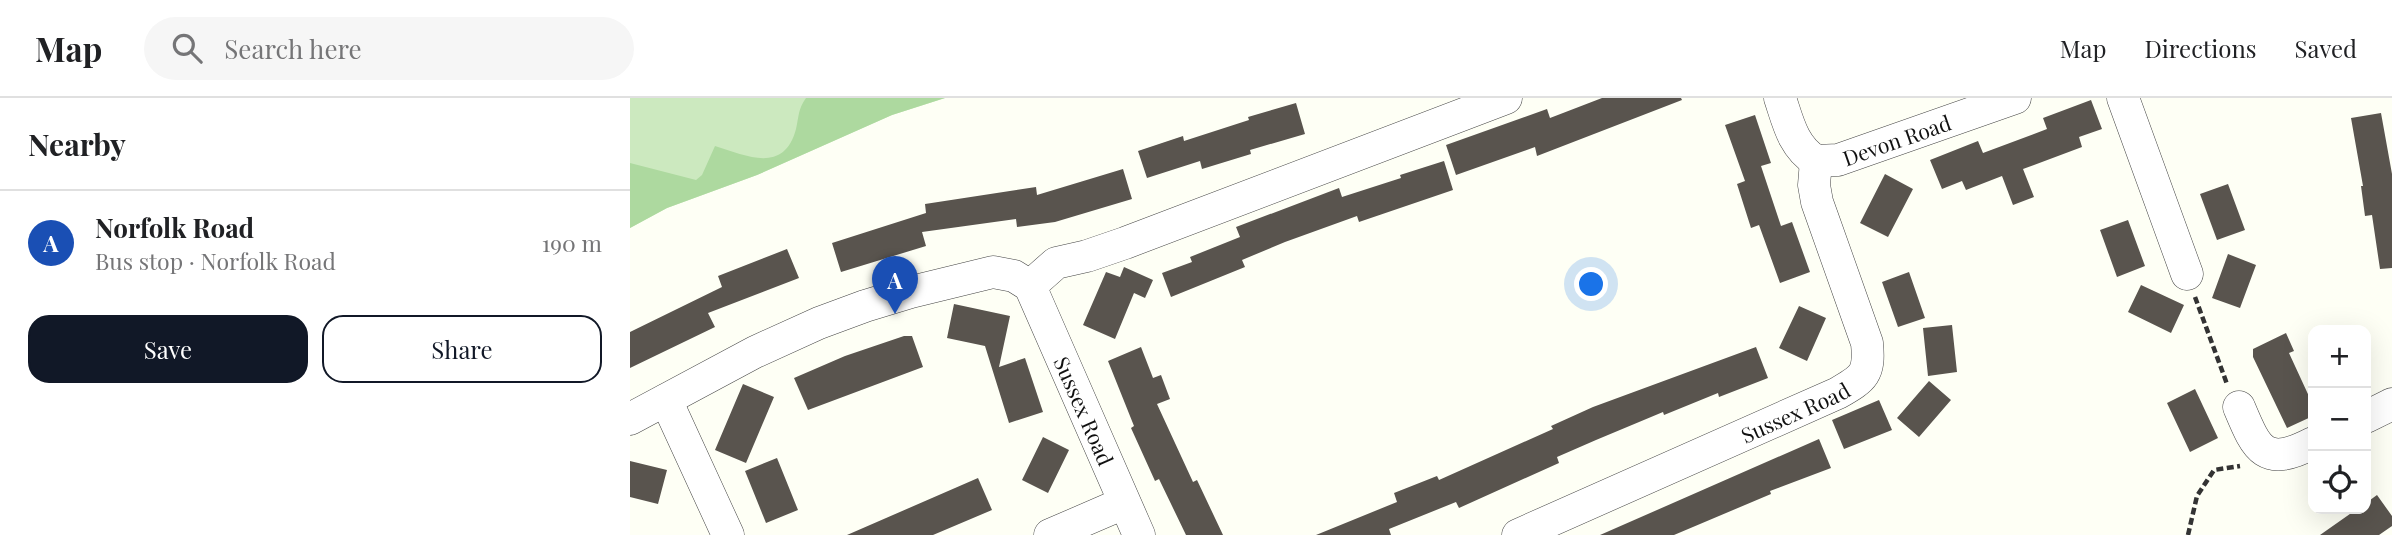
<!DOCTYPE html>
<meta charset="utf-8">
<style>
body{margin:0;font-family:"Playfair Display",serif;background:#f6f6f6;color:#202124}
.controls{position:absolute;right:21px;bottom:21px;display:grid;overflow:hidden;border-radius:14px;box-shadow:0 7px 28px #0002}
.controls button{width:63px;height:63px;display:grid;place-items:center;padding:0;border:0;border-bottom:2px solid #e0e0e0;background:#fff;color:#202124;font:35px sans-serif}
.you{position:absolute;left:962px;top:187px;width:24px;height:24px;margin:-18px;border:5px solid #fff;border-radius:50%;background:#1a73e8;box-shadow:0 0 0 10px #1a73e833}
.badge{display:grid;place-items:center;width:46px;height:46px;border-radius:50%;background:#111827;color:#fff;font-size:23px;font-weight:700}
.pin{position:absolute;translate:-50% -58px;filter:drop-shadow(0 2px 4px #0008)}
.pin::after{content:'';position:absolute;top:37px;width:24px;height:21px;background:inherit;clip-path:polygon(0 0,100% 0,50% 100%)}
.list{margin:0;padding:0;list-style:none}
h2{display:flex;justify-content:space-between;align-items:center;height:91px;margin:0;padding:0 28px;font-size:30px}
h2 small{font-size:23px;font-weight:400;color:#757577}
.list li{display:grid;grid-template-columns:46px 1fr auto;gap:21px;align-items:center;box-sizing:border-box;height:105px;padding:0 28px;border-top:2px solid #e0e0e0}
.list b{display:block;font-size:26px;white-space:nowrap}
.list p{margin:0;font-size:23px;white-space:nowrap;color:#757577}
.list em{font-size:23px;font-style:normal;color:#757577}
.actions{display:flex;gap:14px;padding:21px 28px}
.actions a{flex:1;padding:16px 0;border:2px solid #111827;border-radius:21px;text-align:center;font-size:24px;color:#111827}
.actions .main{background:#111827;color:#fff}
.icon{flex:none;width:38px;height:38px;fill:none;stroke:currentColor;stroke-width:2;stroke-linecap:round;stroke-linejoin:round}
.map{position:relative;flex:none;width:1762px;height:437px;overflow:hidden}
header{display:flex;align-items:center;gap:42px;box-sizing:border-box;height:98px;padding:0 35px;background:#fff;border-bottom:2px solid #e0e0e0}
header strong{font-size:33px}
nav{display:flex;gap:38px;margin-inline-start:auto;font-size:24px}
.search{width:490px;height:63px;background:#f6f6f6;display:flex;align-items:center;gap:18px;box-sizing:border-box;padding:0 24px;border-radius:38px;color:#757577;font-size:26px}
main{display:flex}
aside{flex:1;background:#fff}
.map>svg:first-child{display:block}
</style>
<header>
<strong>Map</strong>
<div class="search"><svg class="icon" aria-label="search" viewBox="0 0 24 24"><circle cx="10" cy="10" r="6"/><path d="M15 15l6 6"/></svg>Search here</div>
<nav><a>Map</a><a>Directions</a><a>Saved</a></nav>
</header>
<main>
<aside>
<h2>Nearby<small></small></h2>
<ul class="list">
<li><span class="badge" style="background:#1a4fb4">A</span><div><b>Norfolk Road</b><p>Bus stop · Norfolk Road</p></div><em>190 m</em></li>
</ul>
<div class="actions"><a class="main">Save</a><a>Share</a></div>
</aside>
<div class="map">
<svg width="1762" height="437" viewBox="0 0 1762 437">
<rect width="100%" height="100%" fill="#fefff5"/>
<path fill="#cce9bf" d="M0,0h315l-53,17 -135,60 -90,33 -37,20z"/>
<path fill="#add99f" d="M176,0h139l-53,17 -135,60 -90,33 -37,20v-65l66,17 6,-5 13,-29c32,10 69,28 81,-17 3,-13 2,-20 10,-31z"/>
<path fill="#59544e" d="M972,0h79l1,2 -145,56 -2,-9 -79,28 -10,-30 101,-36 3,9z
M1461,2l11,29 -23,8 3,10 -59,22 11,28 -21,8 -11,-29 -36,14 -4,-9 -20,8 -12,-29 48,-19 5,12 64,-24 -4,-11z
M666,5l9,31 -55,16 1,4 -49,15 -2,-8 -53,17 -9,-27 45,-15 1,5 65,-21 -1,-3z
M1751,15l11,61v94l-12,1 -8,-54 -7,1 -4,-30h2l-12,-68z
M1125,17l16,48 -10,3 20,60 11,-4 18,50 -30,11 -21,-58 -8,3 -14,-44 8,-3 -20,-56z
M814,63l9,29 -94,32 -2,-6 -72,26 -43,18 3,7 -74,30 -9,-24 30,-11 -2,-5 50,-20 -4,-10 103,-39 3,9 59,-19 -1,-3z
M493,71l9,30 -77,23 -38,5 -1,-8 -94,13 4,14 -85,26 -9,-29 94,-30 -1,-9 111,-17 1,8z
M1255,76l28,15 -25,48 -28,-14z
M1598,86l17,46 -28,10 -17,-46z
M1498,122l17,46 -28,11 -17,-47z
M157,151l12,29 -91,35 7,14 -85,41v-36l92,-45 -4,-11z
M1598,156l28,11 -16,43 -28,-10z
M494,169l29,13 -8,18 -11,-5 -19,46 -32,-14 23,-53 14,5z
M1279,174l16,46 -27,9 -16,-45z
M1511,187l43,20 -13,28 -43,-21z
M324,206l56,12 -11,51 26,-9 18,54 -34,11 -24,-77 -38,-8z
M1169,208l27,12 -19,43 -28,-13z
M1322,227l5,47 -29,4 -5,-48z
M1656,235l8,18 -5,2 24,52v11l-26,12 -34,-71v-8z
M274,238h8l11,31 -115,43 -14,-32 51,-22z
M511,249l12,31 8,-3 9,24 -13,5 36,78 4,-2 26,55h-37l-27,-56 -4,2 -24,-53 3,-2 -26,-65z
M1126,249l12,31 -49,19 -1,-4 -54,22 -1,-3 -67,28 -39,17 2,6 -100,45 -3,-6 -67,27 2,6h-75l81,-33 -3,-9 43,-17 2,4 114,-51 -2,-3 42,-19z
M1299,283l22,19 -32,37 -22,-19z
M113,286l31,13 -28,66 -31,-13z
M1565,291l23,49 -28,14 -23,-49z
M1249,302l13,30 -48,19 -12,-29z
M413,339l26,13 -21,43 -26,-13z
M1189,341l12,29 -61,23 1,3 -97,41h-74z
M147,360l21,52 -32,13 -21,-52z
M0,363l37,9 -9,34 -28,-7z
M348,380l14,32 -59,25h-86z
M1747,397l15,21v10l-13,9h-59l37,-26h9v-6z"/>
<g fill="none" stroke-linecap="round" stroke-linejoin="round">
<g stroke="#444" stroke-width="33">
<g id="minor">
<path d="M1150,0c8,24 13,49 36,63"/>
<path d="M1493,0l64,176"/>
<path id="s1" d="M1186,63l22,-1 177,-62"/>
<path d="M400,188l26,-23 31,-7 38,-13 381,-145"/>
<path id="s2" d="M400,188l109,249"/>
<path d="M36,302l62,135"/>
<path d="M1609,309c18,43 25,61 74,36"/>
<path d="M1736,319l26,-13"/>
<path d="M0,321l125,-67 64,-29 46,-17 46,-14 82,-20 21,4 16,10"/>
<path d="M420,437l74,-32"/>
<path id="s3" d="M888,437l320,-142c26,-15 32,-19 29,-50l-50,-141 -3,-17 2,-24"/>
</g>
</g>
<path stroke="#333" stroke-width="4.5" stroke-dasharray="7 3.5" stroke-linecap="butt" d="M1565,199l32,87
M1558,437l9,-39 17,-26 26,-4"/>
<use href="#minor" stroke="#fff" stroke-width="32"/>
</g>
<g text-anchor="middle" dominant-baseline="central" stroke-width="7" stroke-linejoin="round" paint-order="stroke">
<g font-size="21" fill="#111" stroke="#fff">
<text stroke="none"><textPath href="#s1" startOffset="84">Devon Road</textPath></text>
<text stroke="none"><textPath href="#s2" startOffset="136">Sussex Road</textPath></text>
<text stroke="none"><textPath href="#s3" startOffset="303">Sussex Road</textPath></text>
</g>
</g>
</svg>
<div class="controls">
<button>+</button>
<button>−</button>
<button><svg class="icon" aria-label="locate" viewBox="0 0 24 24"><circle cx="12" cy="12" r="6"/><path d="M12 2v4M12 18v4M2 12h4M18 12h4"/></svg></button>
</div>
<div class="you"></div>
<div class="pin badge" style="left:265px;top:216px;background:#1a4fb4">A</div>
</div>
</main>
